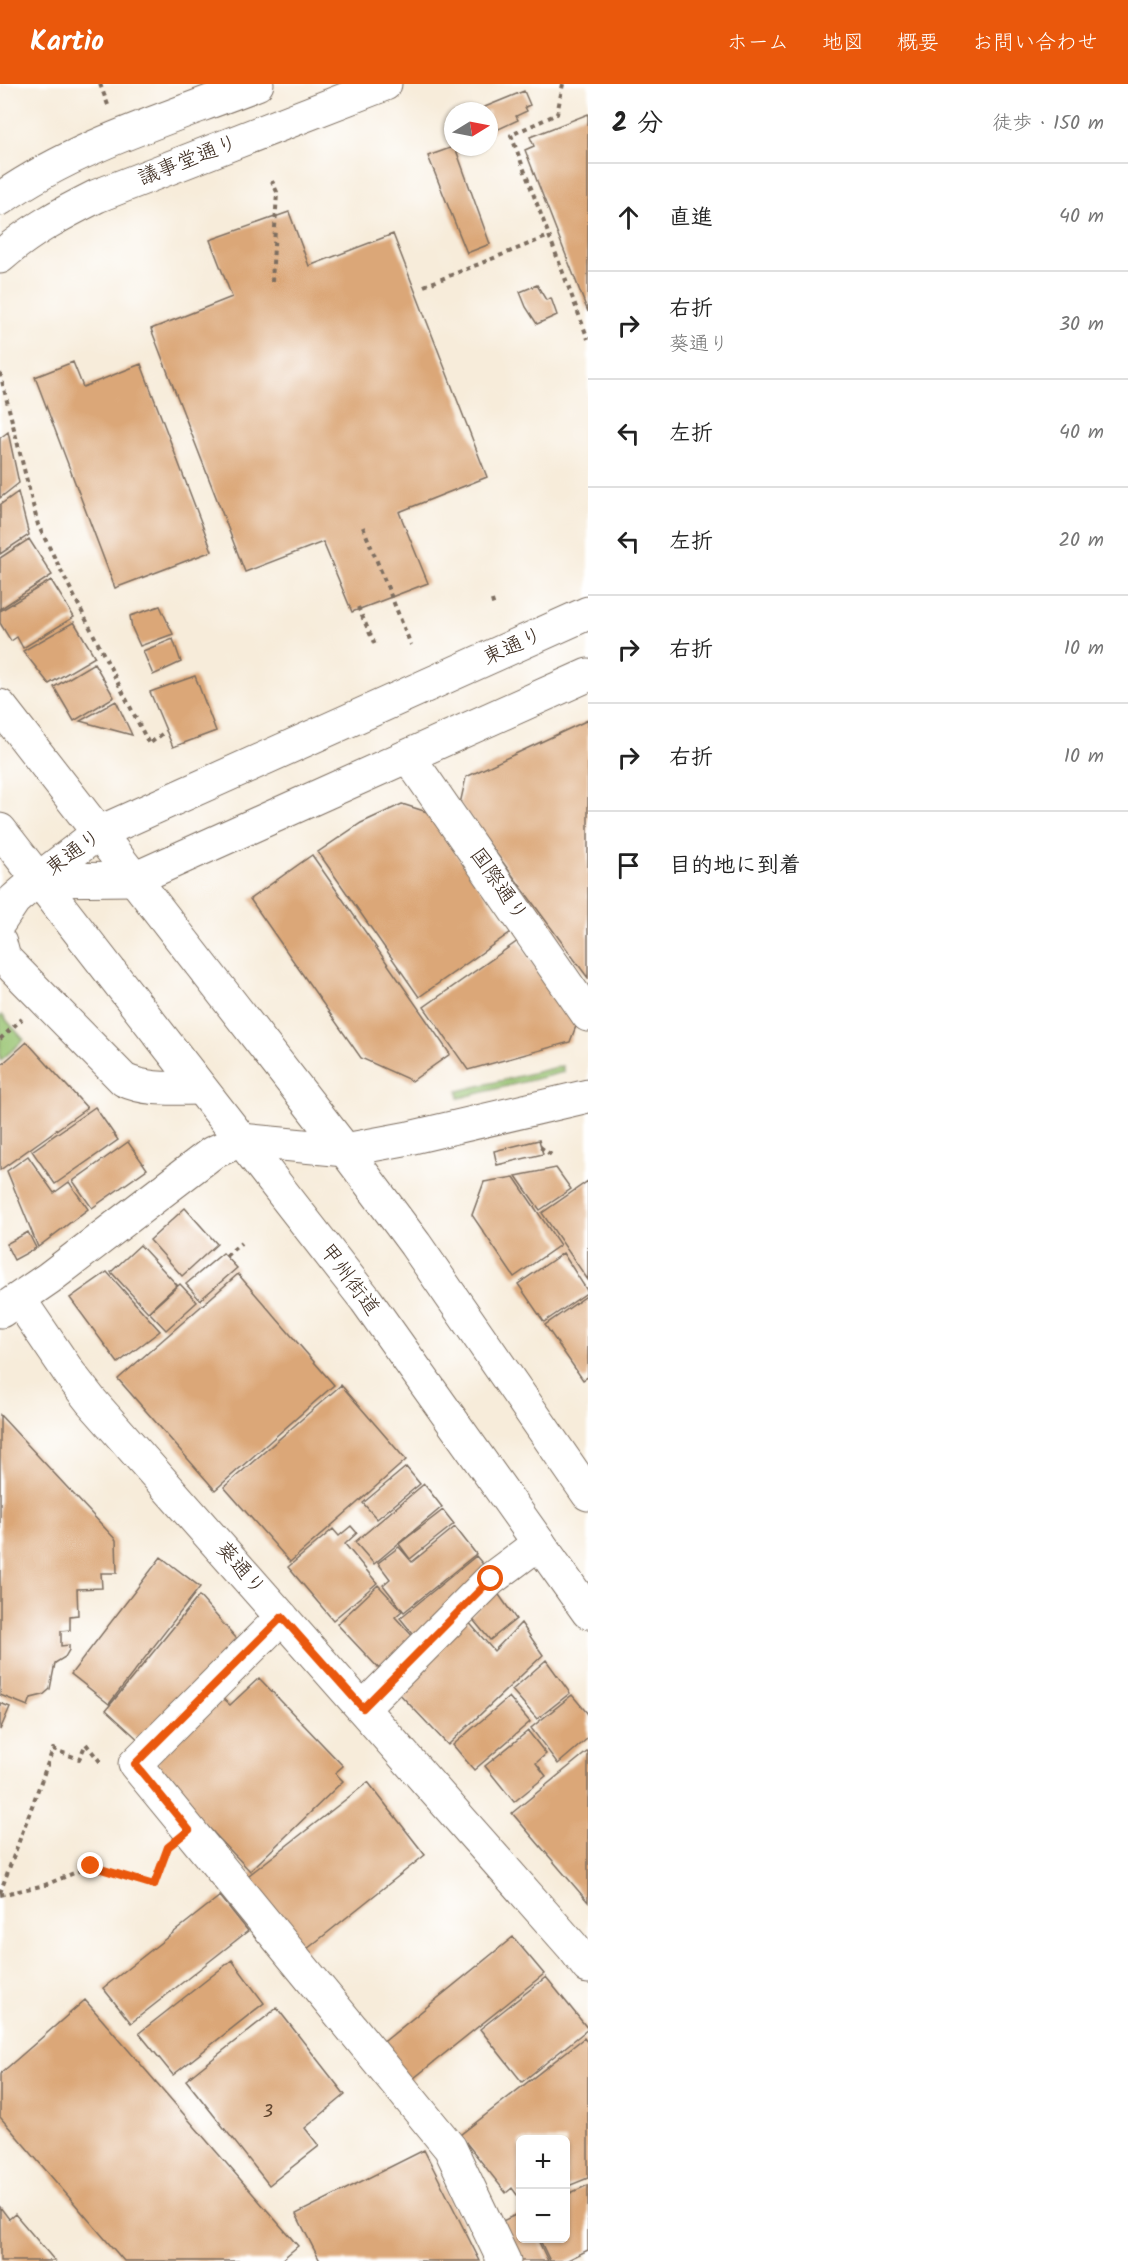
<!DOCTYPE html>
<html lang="ja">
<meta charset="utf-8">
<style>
body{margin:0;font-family:Kalam,"Klee One",sans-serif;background:#f2f2f2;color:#222}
.controls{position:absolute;right:18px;bottom:18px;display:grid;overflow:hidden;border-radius:9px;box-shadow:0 2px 4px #0004}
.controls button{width:54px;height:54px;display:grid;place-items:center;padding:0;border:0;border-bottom:2px solid #e0e0e0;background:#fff;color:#222;font:30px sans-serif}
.compass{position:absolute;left:444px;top:18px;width:54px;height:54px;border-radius:50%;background:#fff;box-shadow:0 2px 4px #0004;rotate:80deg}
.stop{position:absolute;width:18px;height:18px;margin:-14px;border:4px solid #ea580c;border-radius:50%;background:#fff}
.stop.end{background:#ea580c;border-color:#fff;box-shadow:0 2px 6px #0008}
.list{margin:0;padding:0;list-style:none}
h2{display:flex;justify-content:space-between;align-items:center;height:78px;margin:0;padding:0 24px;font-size:26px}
h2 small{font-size:20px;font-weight:400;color:#767676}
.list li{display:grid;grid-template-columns:39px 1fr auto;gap:18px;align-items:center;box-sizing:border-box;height:108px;padding:0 24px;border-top:2px solid #e0e0e0}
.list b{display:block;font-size:22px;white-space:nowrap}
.list p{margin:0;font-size:20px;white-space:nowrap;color:#767676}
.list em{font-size:20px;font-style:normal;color:#767676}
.icon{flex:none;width:33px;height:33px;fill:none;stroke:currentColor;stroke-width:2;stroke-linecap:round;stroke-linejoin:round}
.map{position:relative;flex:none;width:588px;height:2177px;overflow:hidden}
header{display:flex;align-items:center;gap:36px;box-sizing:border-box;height:84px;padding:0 30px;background:#ea580c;color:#fff}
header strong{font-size:28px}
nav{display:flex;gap:33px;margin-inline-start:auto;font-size:21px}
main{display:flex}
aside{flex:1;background:#fff}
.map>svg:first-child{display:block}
</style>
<header>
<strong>Kartio</strong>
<nav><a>ホーム</a><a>地図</a><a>概要</a><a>お問い合わせ</a></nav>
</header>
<main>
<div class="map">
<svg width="588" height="2177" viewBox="0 0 588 2177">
<rect width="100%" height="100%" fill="#fff"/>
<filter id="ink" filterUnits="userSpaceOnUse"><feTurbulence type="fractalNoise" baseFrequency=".0167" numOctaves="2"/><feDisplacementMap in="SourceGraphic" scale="12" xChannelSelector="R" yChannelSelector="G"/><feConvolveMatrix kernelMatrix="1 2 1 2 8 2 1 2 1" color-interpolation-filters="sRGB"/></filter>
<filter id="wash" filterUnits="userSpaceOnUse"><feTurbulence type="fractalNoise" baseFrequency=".008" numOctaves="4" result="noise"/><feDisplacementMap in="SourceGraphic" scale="24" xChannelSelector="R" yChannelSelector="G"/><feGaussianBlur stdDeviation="1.35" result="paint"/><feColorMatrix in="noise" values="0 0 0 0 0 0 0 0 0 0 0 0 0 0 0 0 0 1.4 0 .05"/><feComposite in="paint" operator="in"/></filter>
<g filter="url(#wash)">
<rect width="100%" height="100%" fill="#f7ecda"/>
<path fill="#97c370" stroke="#697647" stroke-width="1.5" d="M2,931l22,25 -24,21v-44z
M562,982l2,6 -105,26 -1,-7z"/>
<g id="blocks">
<path fill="#dba778" d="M524,7l6,14 -5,2 2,4 -11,5 2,4 -28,13 -1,-22h-8l-1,-2z
M588,30v198l-63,-162 9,-4 -4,-9z
M453,63h2l35,97 -23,9 -39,-97z
M289,128l20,54 84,-32 94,243 -88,35 29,71 -76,29 -29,-70 -78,30 -94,-243 81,-32 -22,-57z
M537,201l9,15 5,-2 6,17 -20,9 -11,-17 -6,-15z
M73,278l10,25 58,-23 71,187 -97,37 -80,-211z
M8,348l11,51 -19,15v-60z
M18,408l11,43 -29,19v-49z
M29,455l23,36 -52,34v-51z
M51,496l23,37 -51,31 -6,-11 -6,4 -11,-18v-12z
M160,522l13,28 -33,12 -8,-18 -2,-12z
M74,538l21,35 -46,27 -26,-33z
M173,555l8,23 -28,13 -10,-24z
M94,579l20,34 -40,24 -20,-34z
M195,592l21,55 -43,16 -23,-55z
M116,617l16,34 -52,-14z
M588,636v258l-128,-174 6,-27z
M402,720l25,8 84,120 -92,65 -101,-145 43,-29z
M312,771l138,199 -38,27 -51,-23 -111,-159z
M518,857l58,85 -6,16 -102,28 -44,-63z
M27,958l60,66 -87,62v-104z
M95,1023l23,33 -63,44 -23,-33z
M539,1056l4,14 -46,11 -3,-14z
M128,1058l19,27 -55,39 -19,-27z
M28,1072l26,37 15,-11 19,27 -50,38 -31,-76z
M556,1084l15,21 -31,21 -24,-34z
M514,1093l46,68 -46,32 -42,-62 12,-33z
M588,1097v99l-46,-67z
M185,1124l32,36 -35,32 -32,-36z
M28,1148l8,16 -22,12 -8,-16z
M140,1161l37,40 -29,27 -37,-40z
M223,1169l14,15 -37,32 -14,-16z
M563,1169l25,39 -44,30 -26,-38z
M107,1188l53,59 -42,32 -48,-65z
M238,1190l96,111 -119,105 -97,-111z
M180,1200l17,18 -31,28 -17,-18z
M588,1211v82l-5,3 -38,-55z
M341,1301l65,75 -116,102 -66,-75z
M0,1331l116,125 1,33h-16l1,15 -25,1 1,26 -8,1v14l-9,1v15l8,-1v5l-4,7 -10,6 -5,26 -7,6 -12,3 -3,8 -28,-11z
M406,1383l14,17 -43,35 -14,-16z
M424,1400l18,23 -68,57 -19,-22z
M443,1426l11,14 -44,35 -11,-15z
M351,1442l6,7 -12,11 32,39 -44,37 -45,-53 45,-38 6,7z
M455,1443l21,27 -72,58 -21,-27 7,-6 -12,-16 21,-16 13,15z
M476,1472l11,13 -70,70 -17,-21z
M161,1473l39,30 -91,117 -38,-30z
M378,1501l24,26 -7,6 22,24 -34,32 -46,-49z
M497,1508l19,27 -26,21 -20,-24z
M199,1512l38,43 -95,104 -36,-33z
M466,1535l28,32 27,-28 22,32 -95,90 -54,-57z
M546,1576l24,33 -33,26 -25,-29z
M259,1594l84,88 -8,7 8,8 -93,90 -93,-98 1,-15 64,-60 8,7z
M572,1611l16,19v24l-30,26 -27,-36z
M509,1613l21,25 -56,48 -21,-25z
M0,1619l10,4 -10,23z
M528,1647l18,23 -10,9 10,13 -32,26 -29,-36z
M588,1667v151l-76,-89z
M368,1698l57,73 -123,98 -58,-74z
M220,1812l28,35 -117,92 -28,-35z
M513,1853l31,37 -135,108 -29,-37z
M232,1876l32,43 -91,72 -34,-42z
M546,1893l42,52 -66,53 -42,-53z
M85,1916l213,246 -18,15h-156l-124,-144v-43z
M277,1924l68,87 -40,33 14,18 -50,39 -83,-105z
M584,1954l4,5v135l-22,9v-47h-46v59l-8,-11 -6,5 -46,-58z
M424,2066l56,111h-160l-24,-47z
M588,2101v65l-22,11h-16l-11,-23h27v-43z
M0,2123l9,12 6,-5 40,47h-55z
M520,2129v25h17l11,23h-32l-18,-38z"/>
</g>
</g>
<g filter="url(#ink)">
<use href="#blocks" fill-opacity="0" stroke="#7d6e60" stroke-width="1.5"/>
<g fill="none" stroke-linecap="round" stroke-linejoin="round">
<g stroke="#7d6e60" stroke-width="35">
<path id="minor" d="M408,672l180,259
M0,837l14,-21 23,-20
M0,859l4,15 120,122c24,11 50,8 76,8
M19,1215l51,75 21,27 481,545 16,21
M1,1227l48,-33 163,-125 29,-13
M282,1533l-147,147 315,384 54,113
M363,1624l128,-129 48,-36"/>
</g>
<g stroke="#7d6e60" stroke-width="35">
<path id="major" d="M0,115c77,-54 170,-81 257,-115
M0,173c29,-26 63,-44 97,-61l288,-112
M37,796l61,-47 490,-220
M37,796l97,-1 454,-204
M241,1056l104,10 64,-12 179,-42"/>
</g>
<g stroke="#7d6e60" stroke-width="35">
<path id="highway" d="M0,622l345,444 70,94 173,250
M0,746l366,470 222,312"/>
</g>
<path stroke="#7d6e60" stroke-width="4" stroke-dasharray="4.5 4.5" stroke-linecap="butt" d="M100,0l8,21
M563,0l-6,30 -46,21 77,204
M272,198l5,-90 -5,-11
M424,202l125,-50
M0,289l38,152 111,219 17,-13
M363,443l48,118
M492,516l2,7
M358,523l17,38
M0,955l22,-20
M540,1063l13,9
M226,1172l15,-13
M0,1809l53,-144 26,10 7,-15 16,20
M0,1811l45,-10 46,-19 63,19 12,-31"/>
<use href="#minor" stroke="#fff" stroke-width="33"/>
<use href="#major" stroke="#fff" stroke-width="33"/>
<use href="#highway" stroke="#fff" stroke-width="33"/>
</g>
</g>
<g fill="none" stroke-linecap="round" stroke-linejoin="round" filter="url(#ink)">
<path stroke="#ea580c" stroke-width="8" d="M91,1782l63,19 14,-38 21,-17 -54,-66 147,-147 81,91 128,-129"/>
</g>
<g text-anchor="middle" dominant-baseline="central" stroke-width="4.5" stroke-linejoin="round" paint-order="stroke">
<g font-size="18" fill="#634934">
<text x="268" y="2028">3</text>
</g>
<g font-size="21" fill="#3b2a1e" stroke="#fff">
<text transform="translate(188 77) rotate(-21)">議事堂通り</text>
<text transform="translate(513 563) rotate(-24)">東通り</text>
<text transform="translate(74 769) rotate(-36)">東通り</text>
<text transform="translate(498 801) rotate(55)">国際通り</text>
<text transform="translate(349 1196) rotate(53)">甲州街道</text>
<text transform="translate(240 1485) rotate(49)">葵通り</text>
</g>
</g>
</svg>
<div class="controls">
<button>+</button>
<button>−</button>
</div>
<svg class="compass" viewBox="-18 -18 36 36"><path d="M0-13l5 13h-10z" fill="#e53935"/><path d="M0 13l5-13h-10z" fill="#767676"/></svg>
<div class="stop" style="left:491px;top:1495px"></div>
<div class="stop end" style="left:91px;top:1782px"></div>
</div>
<aside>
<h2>2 分<small>徒歩 · 150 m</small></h2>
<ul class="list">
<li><svg class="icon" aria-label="ahead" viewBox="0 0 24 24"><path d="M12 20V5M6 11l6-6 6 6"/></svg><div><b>直進</b></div><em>40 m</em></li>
<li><svg class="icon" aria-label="right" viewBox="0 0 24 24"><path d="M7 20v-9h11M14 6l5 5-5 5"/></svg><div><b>右折</b><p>葵通り</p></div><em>30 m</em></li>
<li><svg class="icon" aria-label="left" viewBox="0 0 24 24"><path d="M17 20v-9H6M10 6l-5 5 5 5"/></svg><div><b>左折</b></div><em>40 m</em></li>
<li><svg class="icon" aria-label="left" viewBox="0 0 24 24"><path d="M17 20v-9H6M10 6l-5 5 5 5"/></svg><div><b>左折</b></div><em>20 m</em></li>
<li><svg class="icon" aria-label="right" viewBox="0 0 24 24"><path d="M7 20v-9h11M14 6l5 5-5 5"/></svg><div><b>右折</b></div><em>10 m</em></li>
<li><svg class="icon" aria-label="right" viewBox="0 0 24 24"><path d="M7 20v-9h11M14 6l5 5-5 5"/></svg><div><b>右折</b></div><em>10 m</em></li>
<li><svg class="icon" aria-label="arrive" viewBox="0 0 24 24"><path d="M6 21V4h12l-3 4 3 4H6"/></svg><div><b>目的地に到着</b></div></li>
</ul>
</aside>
</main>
